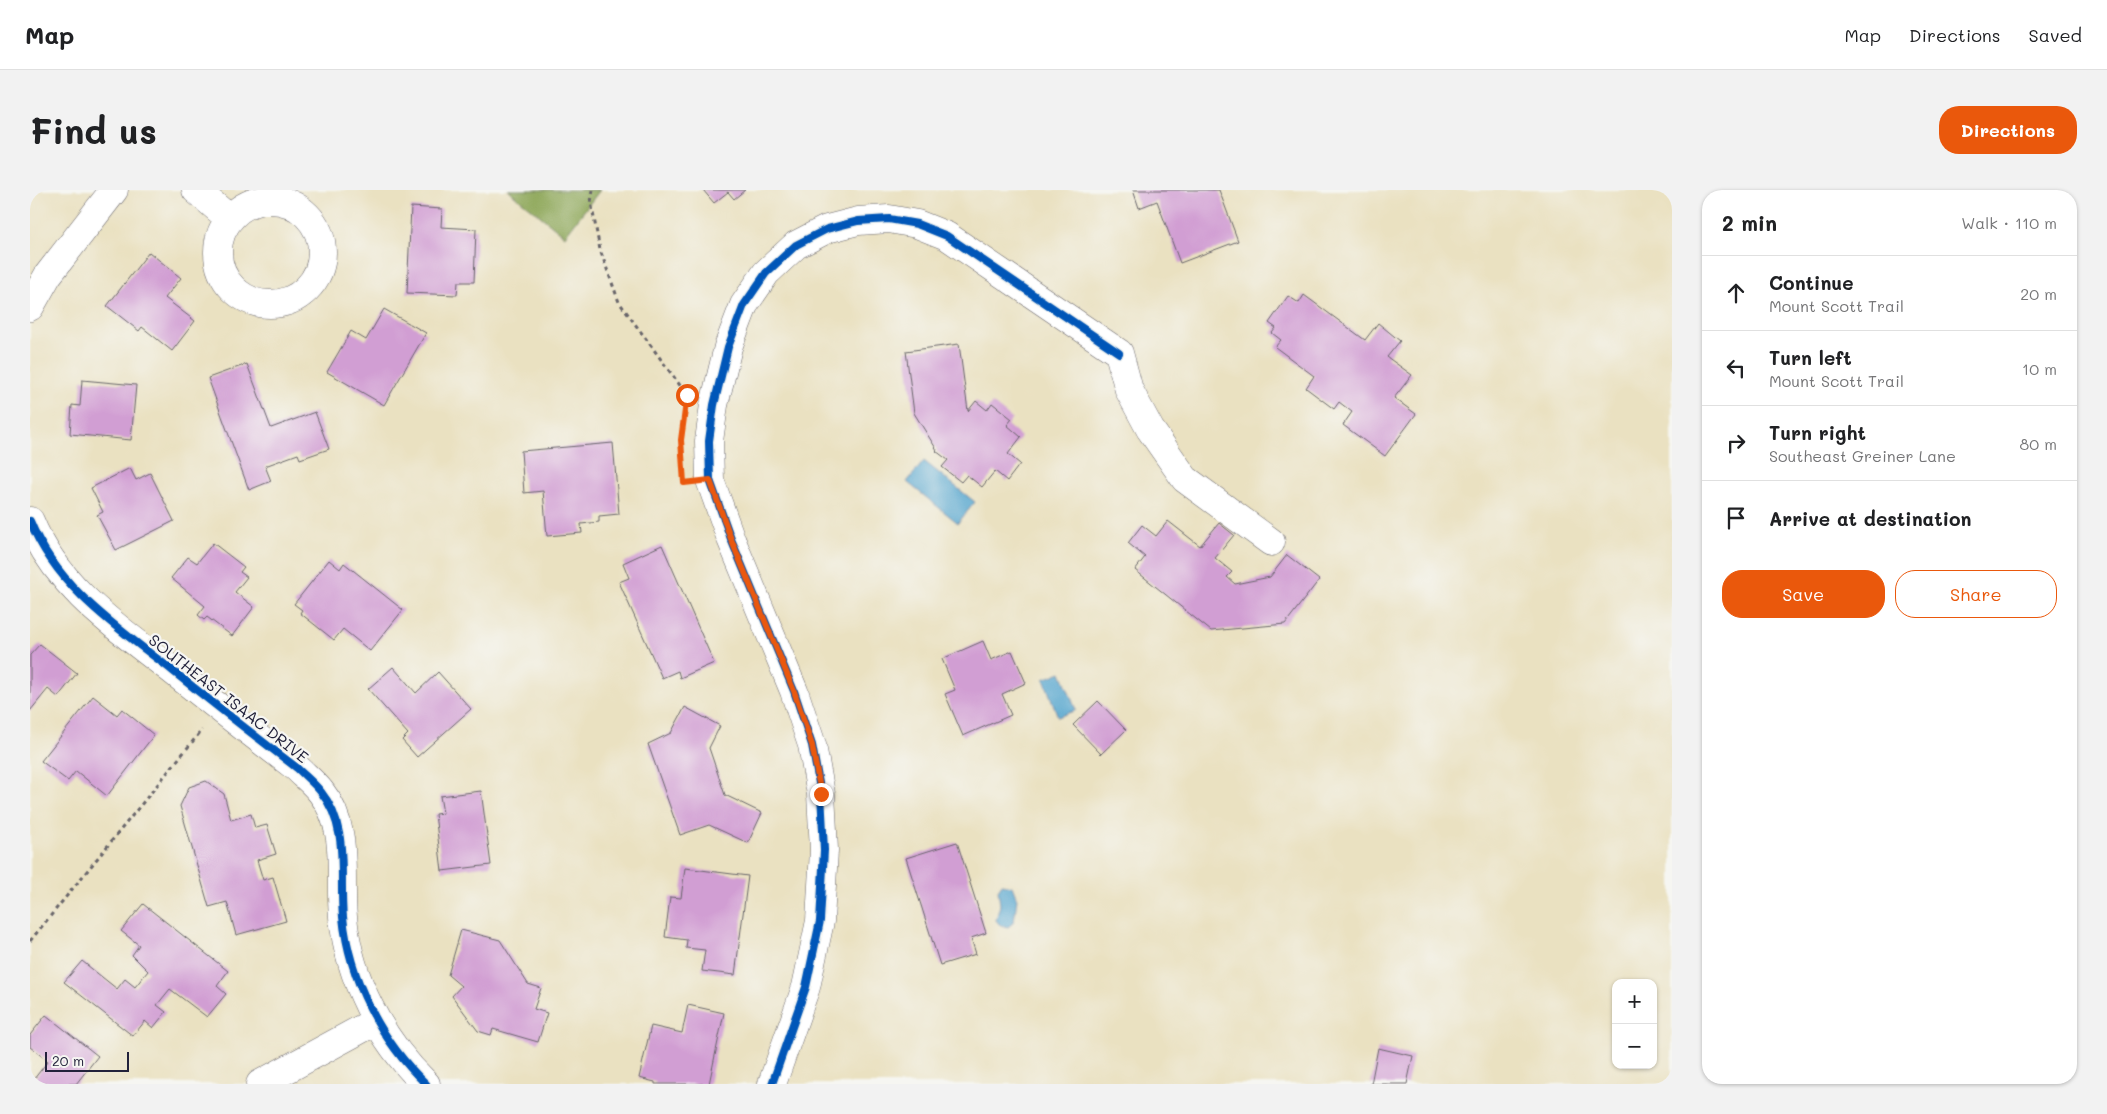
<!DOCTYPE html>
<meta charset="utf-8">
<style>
body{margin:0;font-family:Mali,sans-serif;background:#f2f2f2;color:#202124}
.controls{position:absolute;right:15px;bottom:15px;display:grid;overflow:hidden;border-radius:10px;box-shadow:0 1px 4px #0004}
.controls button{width:45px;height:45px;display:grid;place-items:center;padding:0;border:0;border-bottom:1px solid #e0e0e0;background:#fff;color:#202124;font:25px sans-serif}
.scale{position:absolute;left:15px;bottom:12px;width:84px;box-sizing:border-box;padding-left:5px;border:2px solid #22223b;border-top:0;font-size:14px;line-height:18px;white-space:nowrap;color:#22223b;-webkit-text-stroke:4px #f6f6f2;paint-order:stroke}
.stop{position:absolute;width:15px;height:15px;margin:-11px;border:4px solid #ea580c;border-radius:50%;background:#fff}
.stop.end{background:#ea580c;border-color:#fff;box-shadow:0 1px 5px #0008}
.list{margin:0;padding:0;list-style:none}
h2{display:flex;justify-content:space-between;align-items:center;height:65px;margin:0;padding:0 20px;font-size:21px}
h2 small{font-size:16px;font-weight:400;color:#757577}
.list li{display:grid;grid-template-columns:32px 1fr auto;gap:15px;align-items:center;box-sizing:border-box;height:75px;padding:0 20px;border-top:1px solid #e0e0e0}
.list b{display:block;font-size:19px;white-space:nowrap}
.list p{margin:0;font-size:16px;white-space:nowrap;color:#757577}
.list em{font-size:16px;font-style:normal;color:#757577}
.actions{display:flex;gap:10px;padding:15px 20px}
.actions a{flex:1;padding:11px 0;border:1px solid #ea580c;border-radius:20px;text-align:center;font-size:18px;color:#ea580c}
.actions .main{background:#ea580c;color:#fff}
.icon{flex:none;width:28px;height:28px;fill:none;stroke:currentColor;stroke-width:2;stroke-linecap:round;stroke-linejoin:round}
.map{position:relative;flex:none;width:1642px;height:894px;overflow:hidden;border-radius:20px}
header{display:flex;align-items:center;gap:30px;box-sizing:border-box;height:70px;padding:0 25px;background:#fff;border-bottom:1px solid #e0e0e0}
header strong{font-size:24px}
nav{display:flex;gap:28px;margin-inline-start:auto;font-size:18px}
.intro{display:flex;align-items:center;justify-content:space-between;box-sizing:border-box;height:120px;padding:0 30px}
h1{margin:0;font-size:35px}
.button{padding:12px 22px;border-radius:20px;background:#ea580c;color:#fff;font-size:18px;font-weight:700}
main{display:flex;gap:30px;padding:0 30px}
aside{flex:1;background:#fff;border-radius:20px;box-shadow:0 1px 4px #0004}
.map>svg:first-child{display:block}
</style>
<header>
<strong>Map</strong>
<nav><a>Map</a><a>Directions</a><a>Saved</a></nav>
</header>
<div class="intro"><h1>Find us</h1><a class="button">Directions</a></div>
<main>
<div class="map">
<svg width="1642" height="894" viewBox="0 0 1642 894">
<rect width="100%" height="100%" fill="#f6f6f2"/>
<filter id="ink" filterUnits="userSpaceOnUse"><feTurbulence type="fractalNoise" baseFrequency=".02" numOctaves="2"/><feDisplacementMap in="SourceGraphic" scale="10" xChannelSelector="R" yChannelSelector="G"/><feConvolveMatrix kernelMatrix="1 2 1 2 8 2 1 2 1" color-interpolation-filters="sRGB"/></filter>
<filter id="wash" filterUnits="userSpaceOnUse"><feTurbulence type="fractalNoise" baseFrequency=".0096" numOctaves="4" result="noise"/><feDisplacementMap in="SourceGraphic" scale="20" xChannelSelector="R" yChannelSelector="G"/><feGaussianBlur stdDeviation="1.12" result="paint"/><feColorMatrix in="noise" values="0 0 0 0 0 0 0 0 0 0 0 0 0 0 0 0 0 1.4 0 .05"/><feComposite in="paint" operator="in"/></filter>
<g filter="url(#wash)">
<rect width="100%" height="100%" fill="#eae1c1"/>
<path fill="#8ca657" stroke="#576449" d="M478,0h92l-35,46z"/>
<path fill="#53a4cd" stroke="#3a6384" d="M894,271l51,41 -17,21 -51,-41z
M1031,482l15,38 -18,7 -14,-38z
M972,694l10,2 5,13 -3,23 -6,5 -8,-2 -4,-5 4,-15 -2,-15z"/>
<g id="blocks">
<path fill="#d19ed3" d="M673,0h42l-11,9 -6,-7 -14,11z
M1103,0h86l19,51 -58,22 -23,-62 -18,7z
M381,17l31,2 -1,18 35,2 -2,53h-16l-1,13 -50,-2z
M119,62l32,26 -16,20 30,23 -23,30 -30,-24 -3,4 -32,-25z
M1274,105l61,45 13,-17 22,18 -13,16 25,18 -18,23 22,16 -31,42 -42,-31 9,-13 -13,-10 -5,7 -28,-21 8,-12 -39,-29 6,-7 -9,-7 4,-5 -7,-5 19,-27 11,7z
M354,119l42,24 -42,72 -57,-33 24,-41 15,9z
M929,154l9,67 8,-10 11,9 5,-7 20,16 -5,6 14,12 -13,17 12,10 -13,17 -12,-10 -13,16 -15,-12 -6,7 -19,-15 6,-7 -12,-9 1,-1 -23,-37 -8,-62z
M217,174l24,64 44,-16 14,37 -29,10 -2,-5 -33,12 6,15 -22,9 -41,-112z
M52,190l54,5 -5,55 -61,-6 2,-29 8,1z
M583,253l6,71 -20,2v6l-18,2 1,9 -35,3 -4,-45 -19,2 -3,-42z
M100,278l6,12 14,-7 24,48 -58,29 -19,-35 6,-3 -12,-24z
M1138,331l32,25 19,-23 15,12 -19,23 17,14 -5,5 8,7 35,-7 17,-22 32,25 -34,44 -74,7 -76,-61 10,-13 -17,-14 14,-18 14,11z
M183,353l31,24 -4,5 7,5 -12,15 19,15 -22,29 -25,-19 -3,3 -6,-5 7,-9 -34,-28 17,-21 9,6z
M632,355l52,118 -34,15 -2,-7 -16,7 -43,-96 10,-4 -6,-15z
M299,370l11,9 4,-6 59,47 -33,41 -27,-22 -9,11 -34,-27 2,-3 -8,-6z
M953,451l8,19 21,-9 14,32 -24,11 9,21 -48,21 -18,-42 10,-4 -13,-31z
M10,454l37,29 -19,24 -10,-8 -18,22v-56z
M363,477l23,26 22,-21 33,37 -54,48 -15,-17 6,-6 -40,-45z
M63,506l24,19 5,-6 32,26 -47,61 -31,-25 -8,10 -27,-20z
M1068,511l28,29 -25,24 -28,-29z
M655,517l35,19 -11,22 16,47 37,18 -14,30 -39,-18 -29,10 -32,-91 23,-11z
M176,591l18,13 7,26 20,-6 4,14 12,-3 9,29 -19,6 6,20 10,-3 13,44 -50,14 -9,-33 -18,5 -29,-101 9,-19z
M451,601l10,74 -49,6 -7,-57 8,-1 -3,-17z
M927,652l29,91 -15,5 5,16 -36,11 -34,-107z
M655,678l63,8 -13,99 -33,-4 3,-21 -19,-2 1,-8 -22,-3 5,-40 11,1z
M113,714l85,67 -11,15 9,8 -19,23 -37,-28 -13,16 9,7 -13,16 -8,-7 -12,15 -69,-54 18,-21 35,28 8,-10 10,8 13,-16 -16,-16 7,-10 -18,-14z
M431,740l39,10 28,44 13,4 -7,21 13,4 -9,29 -45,-13 -2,6 -13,-4 -26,-35 9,-10 -13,-11z
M658,815l36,8 -15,71h-54v-2l-16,-4 12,-52 31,7z
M16,825l52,41 -22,28h-46l18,-23 -18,-14v-12z
M1348,858l35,8 -6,28h-36z"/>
</g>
</g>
<g filter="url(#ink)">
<use href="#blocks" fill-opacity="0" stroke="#68656a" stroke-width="1"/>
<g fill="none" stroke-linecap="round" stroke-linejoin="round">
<g stroke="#68656a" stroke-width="29">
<path id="minor" d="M166,0l34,29
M188 62a52 52 0 1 1 104 0a52 52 0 1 1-104 0Z
M0,117l18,-32 66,-85
M0,331c27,67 88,107 143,150 41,33 82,65 124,97 8,8 17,15 24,24 29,36 18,83 22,125 6,62 38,124 83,167
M230,894l116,-63
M742,894l34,-97 14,-66 4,-71 -3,-56 -9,-49 -18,-54 -63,-152 -21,-59 -1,-39 5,-36 14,-58 16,-42 22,-32 30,-28 31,-16 31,-8 31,-2 28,5 30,12 172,117 10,37 21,39 35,50 86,63"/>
</g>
<path stroke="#68656a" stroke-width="3" stroke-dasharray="4 4" stroke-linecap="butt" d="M563,0l-2,12 9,48 19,52 68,93
M0,751l172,-211"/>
<use href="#minor" stroke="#fff" stroke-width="28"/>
<g stroke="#f6f6f2" stroke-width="11">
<path id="cycleway" d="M0,331c27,67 88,107 143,150 41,33 82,65 124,97 8,8 17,15 24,24 29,36 18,83 22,125 6,62 38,124 83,167
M742,894l34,-97 14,-66 4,-71 -3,-56 -9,-49 -18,-54 -63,-152 -21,-59 -1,-39 5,-36 14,-58 16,-42 22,-32 30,-28 31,-16 31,-8 31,-2 28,5 30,12 172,117"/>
</g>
<use href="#cycleway" stroke="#0057b8" stroke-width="8"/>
</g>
</g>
<g fill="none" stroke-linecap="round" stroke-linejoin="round" filter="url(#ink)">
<path stroke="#ea580c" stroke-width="6" d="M657,205l-6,45 3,43 26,-3 21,59 63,152 18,54 9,49"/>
</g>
<g text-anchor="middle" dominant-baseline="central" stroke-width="4.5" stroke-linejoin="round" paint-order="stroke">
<g font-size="16" fill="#22223b" stroke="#f6f6f2">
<text transform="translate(199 508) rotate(38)">SOUTHEAST ISAAC DRIVE</text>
</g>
</g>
</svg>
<div class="controls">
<button>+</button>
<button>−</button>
</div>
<div class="scale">20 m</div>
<div class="stop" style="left:657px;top:205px"></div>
<div class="stop end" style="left:791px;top:604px"></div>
</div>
<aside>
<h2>2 min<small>Walk · 110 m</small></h2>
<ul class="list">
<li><svg class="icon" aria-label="ahead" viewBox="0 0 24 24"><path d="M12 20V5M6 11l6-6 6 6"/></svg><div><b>Continue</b><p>Mount Scott Trail</p></div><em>20 m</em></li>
<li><svg class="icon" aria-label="left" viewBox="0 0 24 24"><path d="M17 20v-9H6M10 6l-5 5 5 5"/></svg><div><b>Turn left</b><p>Mount Scott Trail</p></div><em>10 m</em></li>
<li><svg class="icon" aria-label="right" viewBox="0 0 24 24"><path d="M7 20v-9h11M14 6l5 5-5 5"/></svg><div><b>Turn right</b><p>Southeast Greiner Lane</p></div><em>80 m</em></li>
<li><svg class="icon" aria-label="arrive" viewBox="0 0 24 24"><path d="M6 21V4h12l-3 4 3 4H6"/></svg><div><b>Arrive at destination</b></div></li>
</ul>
<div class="actions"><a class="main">Save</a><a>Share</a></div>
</aside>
</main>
